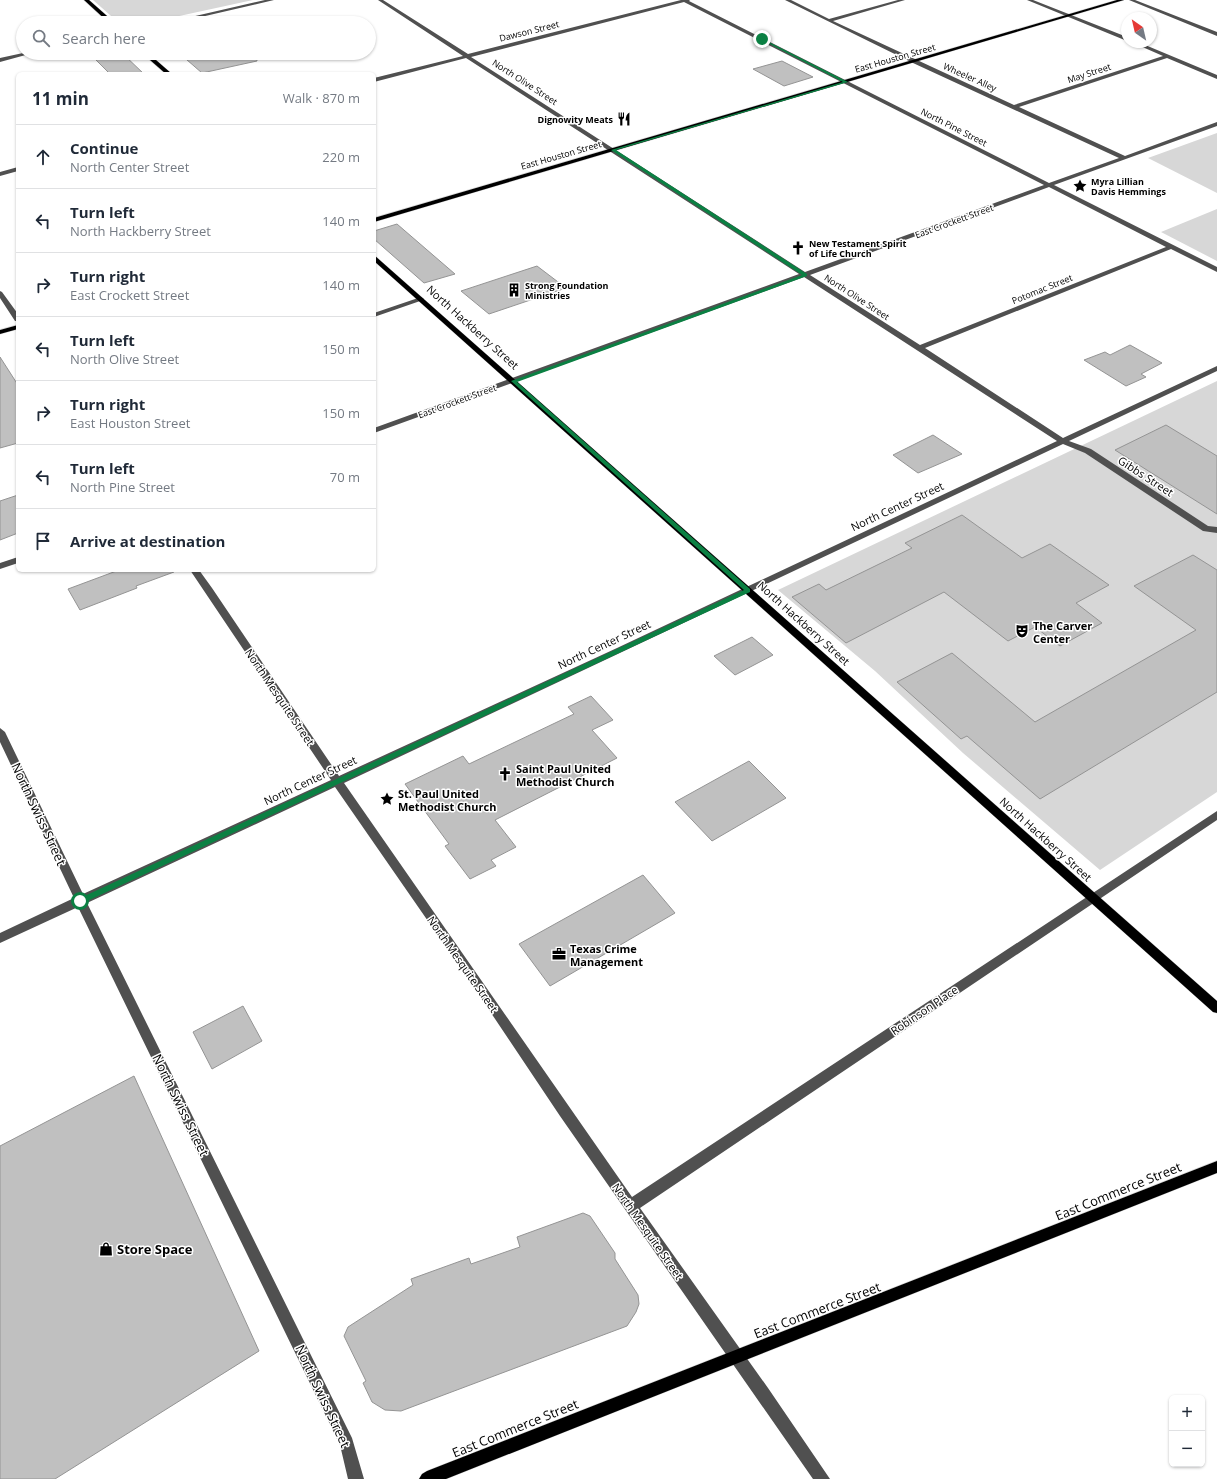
<!DOCTYPE html>
<meta charset="utf-8">
<style>
body{margin:0;font-family:"Open Sans",sans-serif;background:#f6f6f7;color:#1f2937}
.controls{position:absolute;right:12px;bottom:12px;display:grid;overflow:hidden;border-radius:6px;box-shadow:0 1px 3px #0004}
.controls button{width:36px;height:36px;display:grid;place-items:center;padding:0;border:0;border-bottom:1px solid #e0e1e3;background:#fff;color:#1f2937;font:20px sans-serif}
.compass{position:absolute;left:1121px;top:12px;width:36px;height:36px;border-radius:50%;background:#fff;box-shadow:0 1px 3px #0004;rotate:326deg}
.stop{position:absolute;width:12px;height:12px;margin:-9px;border:3px solid #0b8043;border-radius:50%;background:#fff}
.stop.end{background:#0b8043;border-color:#fff;box-shadow:0 1px 4px #0008}
.list{margin:0;padding:0;list-style:none}
h2{display:flex;justify-content:space-between;align-items:center;height:52px;margin:0;padding:0 16px;font-size:17px}
h2 small{font-size:13px;font-weight:400;color:#747a83}
.list li{display:grid;grid-template-columns:26px 1fr auto;gap:12px;align-items:center;box-sizing:border-box;height:64px;padding:0 16px;border-top:1px solid #e0e1e3}
.list b{display:block;font-size:15px;white-space:nowrap}
.list p{margin:0;font-size:13px;white-space:nowrap;color:#747a83}
.list em{font-size:13px;font-style:normal;color:#747a83}
.icon{flex:none;width:22px;height:22px;fill:none;stroke:currentColor;stroke-width:2;stroke-linecap:round;stroke-linejoin:round}
.map{position:relative;flex:none;width:1217px;height:1479px;overflow:hidden}
.search{position:absolute;background:#fff;box-shadow:0 1px 3px #0004;left:16px;top:16px;width:360px;height:44px;display:flex;align-items:center;gap:10px;box-sizing:border-box;padding:0 14px;border-radius:22px;color:#747a83;font-size:15px}
.panel{position:absolute;background:#fff;box-shadow:0 1px 3px #0004;left:16px;top:72px;width:360px;height:500px;border-radius:6px}
.map>svg:first-child{display:block}
</style>
<div class="map">
<svg width="1217" height="1479" viewBox="0 0 1217 1479">
<rect width="100%" height="100%" fill="#fff"/>
<path fill="#d7d7d7" d="M93,0h160l-106,23h-28z
M1217,133v60l-69,-35z
M1217,209v52l-56,-29z
M1217,381v411l-117,78 -137,-117 -88,-82 -97,-81z"/>
<path fill="#c0c0c0" stroke="#949494" d="M89,53h33l22,21h-34z
M179,53h77l1,8 -55,12z
M782,61l31,16 -29,9 -31,-17z
M397,224l58,50 -31,9 -50,-44v-8z
M537,266l29,22 -77,26 -28,-23z
M1130,345l32,18 -21,11 5,3 -20,9 -42,-26 21,-8 5,3z
M0,357l18,28v58l-18,5z
M1166,425l51,31v58l-102,-64z
M933,435l29,19 -44,19 -25,-18z
M18,495v38l-18,7v-39z
M962,515l60,43 28,-14 59,41 -33,18 26,20 -42,23 -25,-19 -27,14 -64,-49 -98,51 -54,-46 27,-13 7,6 86,-42 -7,-5z
M1193,555l24,15v122l-177,107 -73,-63 -6,3 -64,-57 55,-29 83,69 161,-92 -62,-44z
M119,570h55v2l-38,14 1,2 -57,22 -12,-21z
M752,637l21,18 -38,20 -21,-19z
M591,696l22,24 -21,10 25,28 -122,62 21,27 -25,13 5,6 -26,13 -25,-33 4,-2 -44,-60 58,-28 6,8 105,-50 -6,-7z
M749,761l37,37 -74,43 -37,-39z
M643,875l32,38 -125,73 -31,-42z
M243,1006l19,35 -50,28 -19,-37z
M134,1076l125,275 -204,128h-55v-333z
M583,1213l7,3 25,37v6l23,36 1,9 -3,8 -9,14 -226,85 -16,-1 -13,-8 -9,-19 3,-2 -22,-45 4,-9 65,-42 -2,-6 58,-21 2,6 49,-17 -3,-10z"/>
<g fill="none" stroke-linecap="round" stroke-linejoin="round">
<g stroke="#dbdbdb" stroke-width="1">
<path id="major" d="M84,0h5l26,23h-6z
M1117,0h7l-750,222v-4z
M142,53h6l24,21h-6z
M374,255l843,746v12l-4,-1 -839,-751z
M18,325v4l-18,5v-4z
M1217,1161v12l-771,306h-27l3,-5 5,-3z"/>
</g>
<path fill="#505050" fill-rule="evenodd" d="M265,0h9l-99,23h-10z
M378,0h5l85,54 213,-54h9l-1,1 360,182 70,-25 -206,-95 -128,-63h6l38,19 69,-19h7l-72,21 181,84 149,-49 -32,-14h7l79,33v4l-50,-21 -148,49 106,49 92,-34v4l-163,59 163,82v5l-46,-23 -246,99 138,90 154,-72v5l-148,70 22,8 117,77 9,1v6l-14,-2 -118,-78 -22,-9 -719,339 288,414 585,-386v9l-577,388 128,180 62,91h-17l-253,-363 -87,-130 -138,-199 -248,116 265,535 12,41h-16l-8,-34 -262,-538 -78,36v-10l74,-35 -74,-156v-14l5,4 78,162 248,-114 -141,-210h9l13,18 127,188 278,-128 440,-207 -253,-164 -430,156v-5l425,-154 -333,-216 -92,24v-4l89,-22zM684,2l360,183 -239,87 -334,-215zM1049,187l117,60 -246,98 -110,-70z
M1027,0h6l94,37v4z
M1129,0h6l82,32v4z
M23,53h10l-33,9v-4z
M18,167v4l-18,5v-4z
M0,291l2,1 16,22v7h-3l-15,-23z
M421,297l3,2 -1,1 -49,17v-4z
M18,557v6l-18,6v-6z"/>
<use href="#major" fill="#000" fill-rule="evenodd"/>
</g>
<path fill="#0b8043" d="M760,39h3l85,43 -232,68 191,124v2l-290,106 233,207v3l-667,311h-5v-4l666,-309 -233,-209 291,-106 -191,-125 232,-68z"/>
<defs>
<g id="restaurant-bare" transform="scale(1.08)"><path d="M-5-6h1v4h1v-4h1v4h1v-4h1v5L-1.5 .5V6h-2V.5L-5-1ZM5-6V6H3V1.5H1.5Q1.5-4 5-6Z" fill="#000" stroke="#fff" stroke-width="2.5" paint-order="stroke"/></g>
<g id="sight-bare" transform="scale(1.08)"><path d="M0-6L1.8-2.2L6-1.7L2.9 1.2L3.7 5.4L0 3.3L-3.7 5.4L-2.9 1.2L-6-1.7L-1.8-2.2Z" fill="#000" stroke="#fff" stroke-width="2.5" paint-order="stroke"/></g>
<g id="church-bare" transform="scale(1.08)"><path d="M-1.2-6h2.4v3.5h3.3v2.4h-3.3V6h-2.4V-.1h-3.3v-2.4h3.3Z" fill="#000" stroke="#fff" stroke-width="2.5" paint-order="stroke"/></g>
<g id="building-bare" transform="scale(1.08)"><path d="M-4-6H4V6H1V3H-1V6H-4ZM-2.5-4.3h1.7v1.8h-1.7ZM.8-4.3h1.7v1.8H.8ZM-2.5-1h1.7V.8h-1.7ZM.8-1h1.7V.8H.8Z" fill="#000" stroke="#fff" stroke-width="2.5" paint-order="stroke"/></g>
<g id="theatre-bare" transform="scale(1.08)"><path d="M-5-5.5Q0-4 5-5.5V0Q5 5 0 6Q-5 5-5 0ZM-3.3-2.5H-1v1.5H-3.3ZM1-2.5H3.3v1.5H1ZM-2.8 1Q0 5.5 2.8 1Z" fill="#000" stroke="#fff" stroke-width="2.5" paint-order="stroke"/></g>
<g id="office-bare" transform="scale(1.08)"><path d="M-6-3h4V-5.5h4V-3h4V5H-6ZM-1-4.5V-3h2v-1.5ZM-6 0V1H6V0Z" fill="#000" stroke="#fff" stroke-width="2.5" paint-order="stroke"/></g>
<g id="shop-bare" transform="scale(1.08)"><path d="M-5-2.5h2.3a2.7 3.5 0 0 1 5.4 0H5L5.5 6h-11ZM-1.5-2.5h3a1.5 2.3 0 0 0-3 0Z" fill="#000" stroke="#fff" stroke-width="2.5" paint-order="stroke"/></g>
</defs>
<g fill-rule="evenodd">
<use href="#restaurant-bare" x="624" y="119"/>
<use href="#sight-bare" x="1080" y="186"/>
<use href="#church-bare" x="798" y="248"/>
<use href="#building-bare" x="514" y="290"/>
<use href="#theatre-bare" x="1022" y="631"/>
<use href="#church-bare" x="505" y="774"/>
<use href="#sight-bare" x="387" y="799"/>
<use href="#office-bare" x="559" y="954"/>
<use href="#shop-bare" x="106" y="1249"/>
</g>
<g text-anchor="middle" dominant-baseline="central" stroke-width="3" stroke-linejoin="round" paint-order="stroke">
<g font-size="9" fill="#000" stroke="#fff">
<text transform="translate(529 31) rotate(-14)">Dawson Street</text>
<text transform="translate(895 58) rotate(-16)">East Houston Street</text>
<text transform="translate(1089 73) rotate(-18)">May Street</text>
<text transform="translate(970 77) rotate(24)">Wheeler Alley</text>
<text transform="translate(525 82) rotate(33)">North Olive Street</text>
<text transform="translate(954 127) rotate(27)">North Pine Street</text>
<text transform="translate(561 155) rotate(-16)">East Houston Street</text>
<text transform="translate(954 221) rotate(-20)">East Crockett Street</text>
<text transform="translate(1042 289) rotate(-22)">Potomac Street</text>
<text transform="translate(857 297) rotate(33)">North Olive Street</text>
<text transform="translate(457 401) rotate(-20)">East Crockett Street</text>
</g>
<g font-size="9" font-weight="bold" fill="#000" stroke="#fff" text-anchor="start">
<text x="613" y="119" text-anchor="end">Dignowity Meats</text>
<text x="1091" y="181">Myra Lillian<tspan x="1091" dy="10">Davis Hemmings</tspan></text>
<text x="809" y="243">New Testament Spirit<tspan x="809" dy="10">of Life Church</tspan></text>
<text x="525" y="285">Strong Foundation<tspan x="525" dy="10">Ministries</tspan></text>
</g>
<g font-size="11" fill="#000" stroke="#fff">
<text transform="translate(473 327) rotate(42)">North Hackberry Street</text>
<text transform="translate(1146 476) rotate(33)">Gibbs Street</text>
<text transform="translate(897 506) rotate(-25)">North Center Street</text>
<text transform="translate(804 623) rotate(42)">North Hackberry Street</text>
<text transform="translate(604 644) rotate(-25)">North Center Street</text>
<text transform="translate(280 697) rotate(56)">North Mesquite Street</text>
<text transform="translate(310 780) rotate(-25)">North Center Street</text>
<text transform="translate(1046 839) rotate(42)">North Hackberry Street</text>
<text transform="translate(463 964) rotate(55)">North Mesquite Street</text>
<text transform="translate(924 1010) rotate(-34)">Robinson Place</text>
<text transform="translate(648 1231) rotate(55)">North Mesquite Street</text>
</g>
<g font-size="11" font-weight="bold" fill="#000" stroke="#fff" text-anchor="start">
<text x="1033" y="625">The Carver<tspan x="1033" dy="13">Center</tspan></text>
<text x="516" y="768">Saint Paul United<tspan x="516" dy="13">Methodist Church</tspan></text>
<text x="398" y="793">St. Paul United<tspan x="398" dy="13">Methodist Church</tspan></text>
<text x="570" y="948">Texas Crime<tspan x="570" dy="13">Management</tspan></text>
</g>
<g font-size="13" fill="#000" stroke="#fff">
<text transform="translate(39 814) rotate(65)">North Swiss Street</text>
<text transform="translate(181 1105) rotate(64)">North Swiss Street</text>
<text transform="translate(1118 1191) rotate(-22)">East Commerce Street</text>
<text transform="translate(817 1310) rotate(-21)">East Commerce Street</text>
<text transform="translate(323 1396) rotate(65)">North Swiss Street</text>
<text transform="translate(515 1428) rotate(-22)">East Commerce Street</text>
</g>
<g font-size="13" font-weight="bold" fill="#000" stroke="#fff" text-anchor="start">
<text x="117" y="1249">Store Space</text>
</g>
</g>
</svg>
<div class="controls">
<button>+</button>
<button>−</button>
</div>
<svg class="compass" viewBox="-18 -18 36 36"><path d="M0-13l5 13h-10z" fill="#e53935"/><path d="M0 13l5-13h-10z" fill="#747a83"/></svg>
<div class="stop" style="left:80px;top:901px"></div>
<div class="stop end" style="left:762px;top:39px"></div>
<div class="search"><svg class="icon" aria-label="search" viewBox="0 0 24 24"><circle cx="10" cy="10" r="6"/><path d="M15 15l6 6"/></svg>Search here</div>
<section class="panel">
<h2>11 min<small>Walk · 870 m</small></h2>
<ul class="list">
<li><svg class="icon" aria-label="ahead" viewBox="0 0 24 24"><path d="M12 20V5M6 11l6-6 6 6"/></svg><div><b>Continue</b><p>North Center Street</p></div><em>220 m</em></li>
<li><svg class="icon" aria-label="left" viewBox="0 0 24 24"><path d="M17 20v-9H6M10 6l-5 5 5 5"/></svg><div><b>Turn left</b><p>North Hackberry Street</p></div><em>140 m</em></li>
<li><svg class="icon" aria-label="right" viewBox="0 0 24 24"><path d="M7 20v-9h11M14 6l5 5-5 5"/></svg><div><b>Turn right</b><p>East Crockett Street</p></div><em>140 m</em></li>
<li><svg class="icon" aria-label="left" viewBox="0 0 24 24"><path d="M17 20v-9H6M10 6l-5 5 5 5"/></svg><div><b>Turn left</b><p>North Olive Street</p></div><em>150 m</em></li>
<li><svg class="icon" aria-label="right" viewBox="0 0 24 24"><path d="M7 20v-9h11M14 6l5 5-5 5"/></svg><div><b>Turn right</b><p>East Houston Street</p></div><em>150 m</em></li>
<li><svg class="icon" aria-label="left" viewBox="0 0 24 24"><path d="M17 20v-9H6M10 6l-5 5 5 5"/></svg><div><b>Turn left</b><p>North Pine Street</p></div><em>70 m</em></li>
<li><svg class="icon" aria-label="arrive" viewBox="0 0 24 24"><path d="M6 21V4h12l-3 4 3 4H6"/></svg><div><b>Arrive at destination</b></div></li>
</ul>
</section>
</div>
